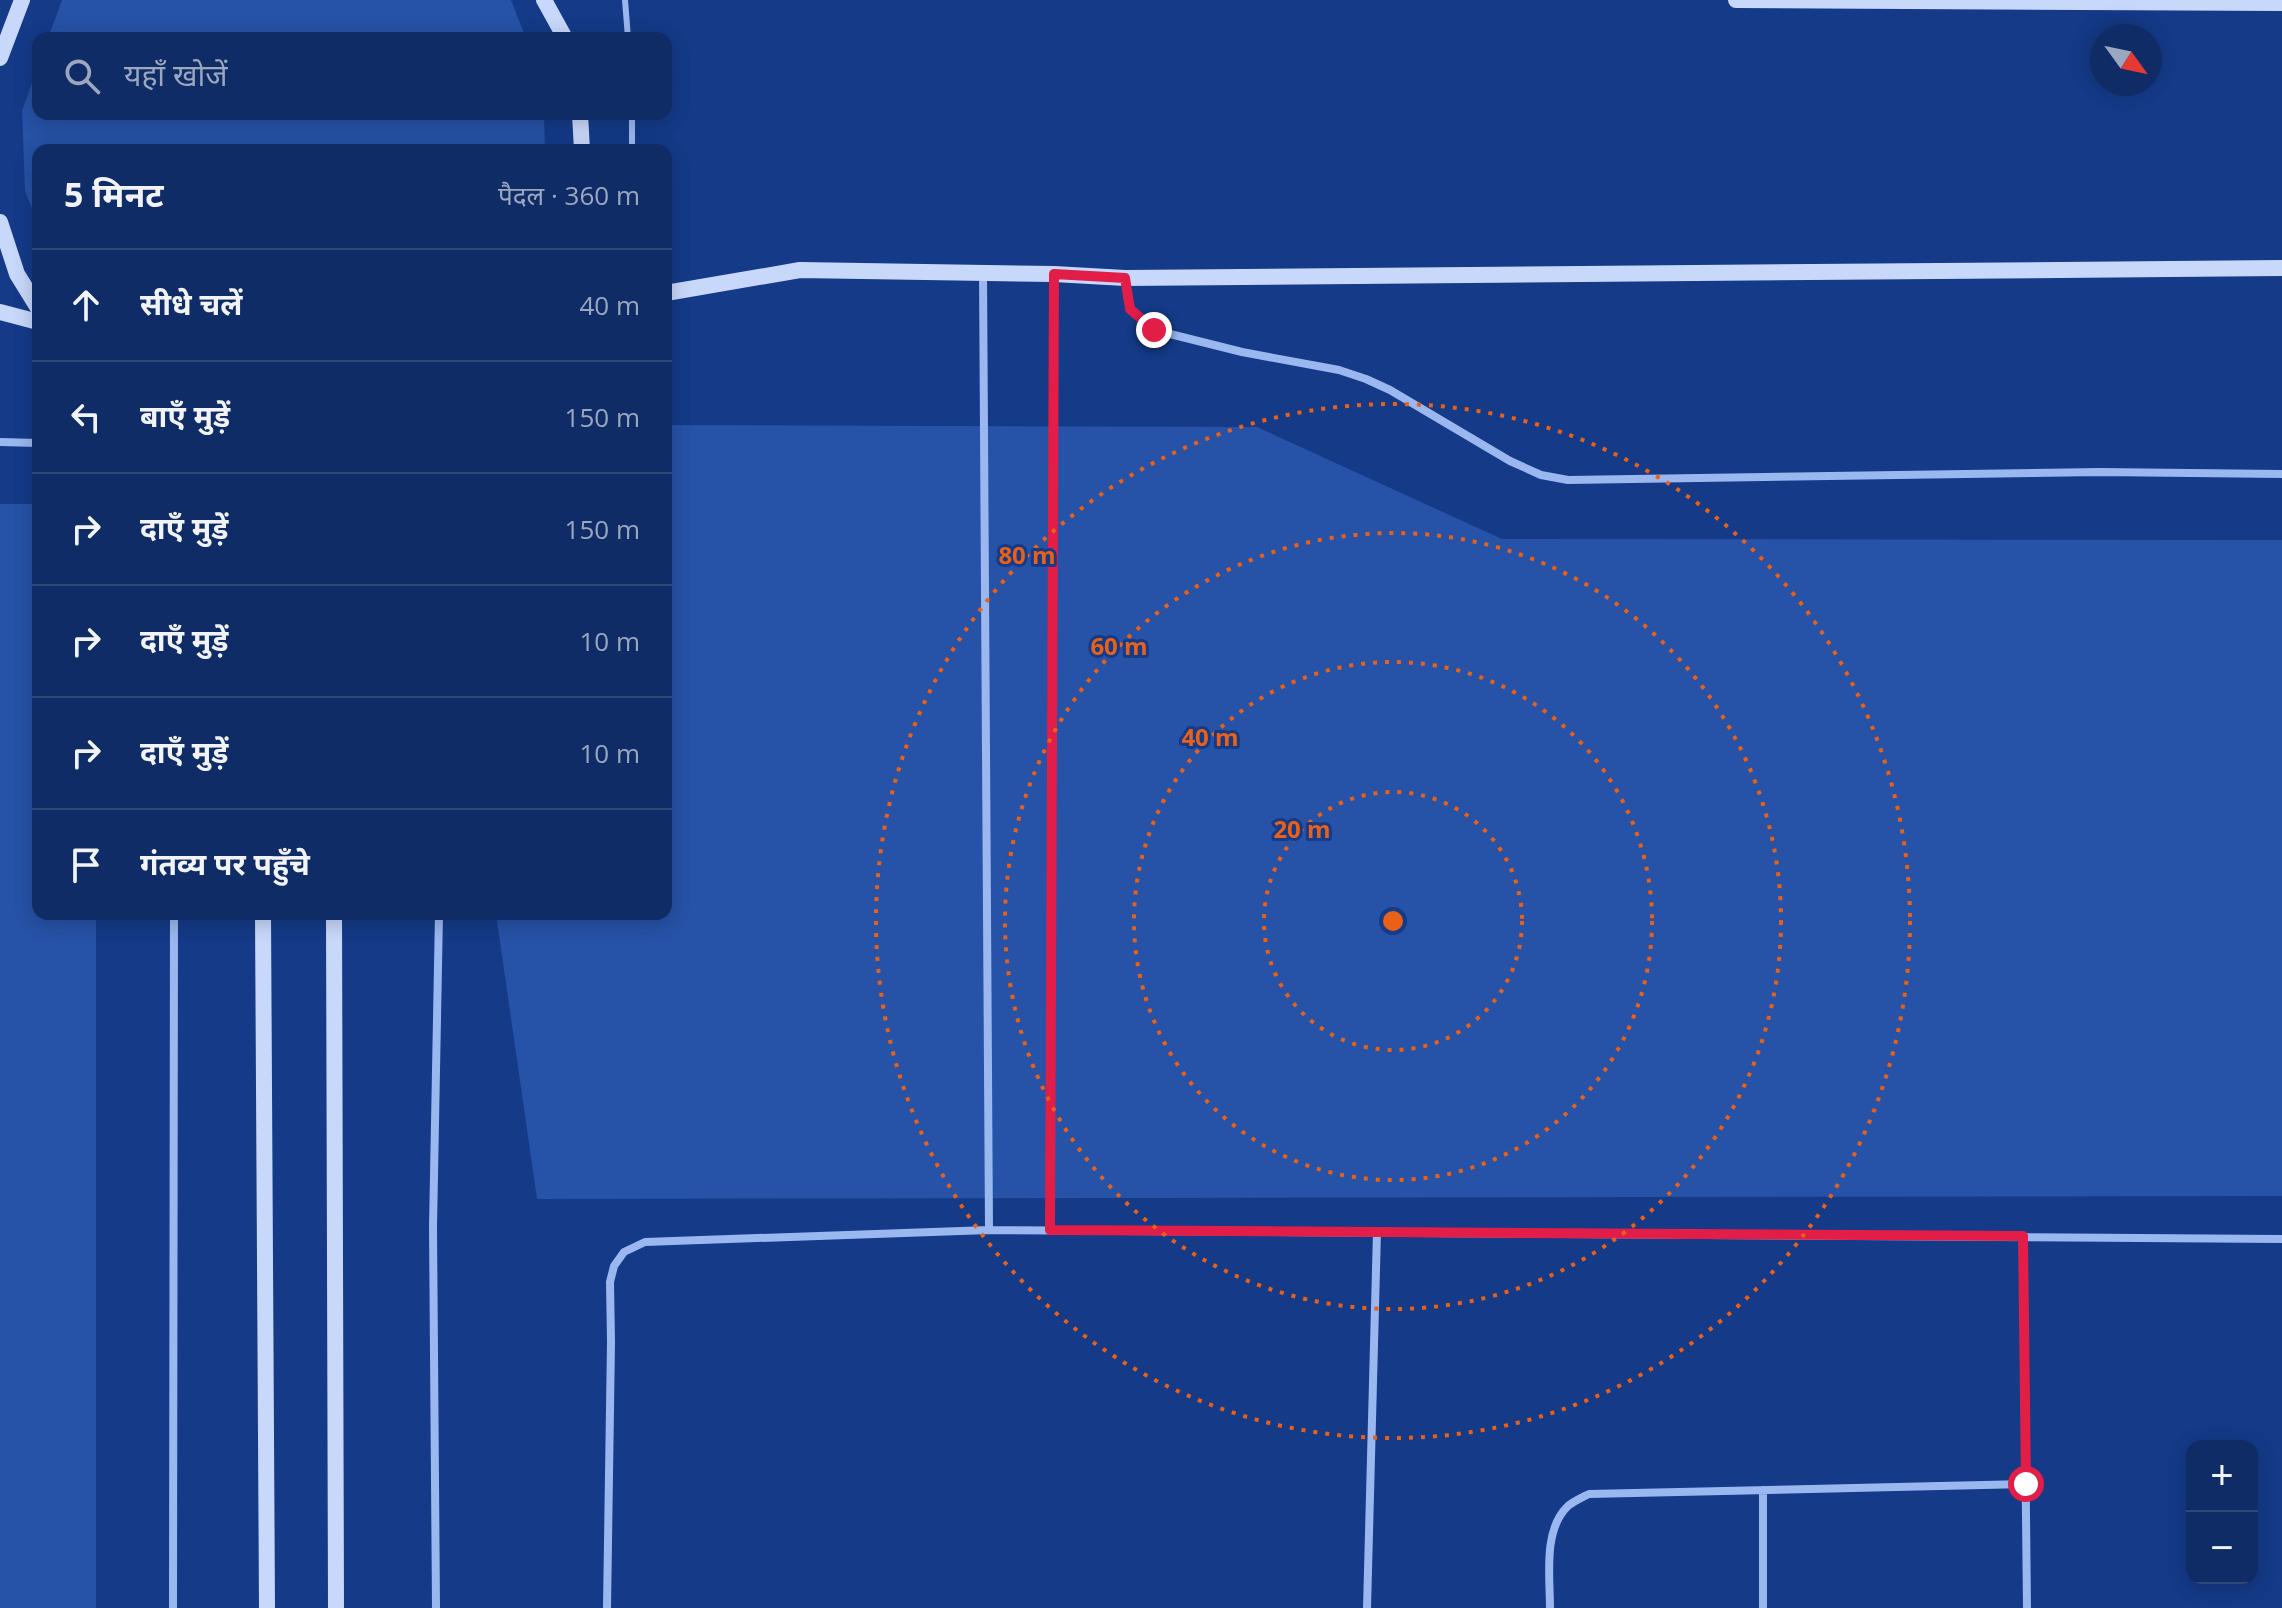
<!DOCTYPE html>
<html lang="hi">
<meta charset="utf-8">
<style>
body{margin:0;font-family:"Open Sans","Noto Sans Devanagari",sans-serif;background:#18346c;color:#f1f3f6}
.controls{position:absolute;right:24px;bottom:24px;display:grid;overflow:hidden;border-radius:16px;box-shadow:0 4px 20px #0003}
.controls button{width:72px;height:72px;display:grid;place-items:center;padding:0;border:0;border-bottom:2px solid #2f487a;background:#0f2c66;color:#f1f3f6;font:40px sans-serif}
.compass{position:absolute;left:2090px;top:24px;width:72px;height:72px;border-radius:50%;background:#0f2c66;box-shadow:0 4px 20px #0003;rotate:123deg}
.stop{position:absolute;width:24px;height:24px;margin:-18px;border:6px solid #e11d48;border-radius:50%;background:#fff}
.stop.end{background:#e11d48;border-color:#fff;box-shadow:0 2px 8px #0008}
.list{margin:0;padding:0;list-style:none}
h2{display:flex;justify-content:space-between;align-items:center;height:104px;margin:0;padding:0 32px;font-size:34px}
h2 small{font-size:26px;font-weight:400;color:#9ba7bf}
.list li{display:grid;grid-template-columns:52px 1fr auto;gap:24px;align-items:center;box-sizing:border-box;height:112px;padding:0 32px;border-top:2px solid #2f487a}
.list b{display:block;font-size:30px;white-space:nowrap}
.list em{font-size:26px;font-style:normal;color:#9ba7bf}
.icon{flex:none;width:44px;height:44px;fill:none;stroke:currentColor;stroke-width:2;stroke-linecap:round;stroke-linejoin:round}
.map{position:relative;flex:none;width:2282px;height:1608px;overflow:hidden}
.search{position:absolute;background:#0f2c66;box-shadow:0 4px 20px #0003;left:32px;top:32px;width:640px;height:88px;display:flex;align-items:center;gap:20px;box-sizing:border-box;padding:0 28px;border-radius:16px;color:#9ba7bf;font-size:30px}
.panel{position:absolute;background:#0f2c66;box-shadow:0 4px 20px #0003;left:32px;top:144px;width:640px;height:776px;border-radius:16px}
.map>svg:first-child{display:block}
</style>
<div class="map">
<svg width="2282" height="1608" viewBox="0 0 2282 1608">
<rect width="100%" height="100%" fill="#143a88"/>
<path fill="#2652a7" d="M62,0h449l15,38h-478z
M38,66v48h506l1,36h-507v73l-13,-32 -3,-80z
M666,425l591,2 245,112 780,1v656l-1745,3 -41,-285h170z
M0,504h38v410h58v694h-96z"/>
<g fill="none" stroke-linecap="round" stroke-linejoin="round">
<path stroke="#9ab7ef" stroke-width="6" d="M625,0l3,38
M632,150v-36"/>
<path stroke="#9ab7ef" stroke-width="8" d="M983,272l6,958
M1125,278l5,31 24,21 88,22 97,18 27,9 24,11 120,71 31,14 27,5 532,-8 182,2
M0,442l38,1
M1050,1230l4,-956
M2023,1236l4,372
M1763,1490v118
M173,1608l1,-694
M436,1608l-3,-381 6,-313
M607,1608l4,-266 -1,-60 4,-16 10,-14 21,-10 344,-12 1293,9
M1367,1608l10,-376
M1550,1608c0,-31 -7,-77 17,-101 5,-5 14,-9 22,-13l437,-10"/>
<path stroke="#c8d8fb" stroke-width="16" d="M544,0l21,38
M1736,0l546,3
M0,58l22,-58
M580,114l2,36
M0,222l17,52 21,34
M666,293l134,-23 254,4 71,4 1157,-10
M0,312l38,10
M263,914l4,694
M334,914l2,694"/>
</g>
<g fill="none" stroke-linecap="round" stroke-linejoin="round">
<path stroke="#e11d48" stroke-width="10" d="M1154,330l-24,-21 -5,-31 -71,-4 -4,956 973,6 3,248"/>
</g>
<g fill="none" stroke="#e96118" stroke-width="4" stroke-dasharray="4 8">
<circle cx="1393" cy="921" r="129"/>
<circle cx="1393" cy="921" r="259"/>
<circle cx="1393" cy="921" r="388"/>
<circle cx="1393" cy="921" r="517"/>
</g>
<circle cx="1393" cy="921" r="12" fill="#e96118" stroke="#143a88" stroke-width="4"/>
<g font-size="24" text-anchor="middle" font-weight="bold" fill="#e96118" stroke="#143a88" stroke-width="6" stroke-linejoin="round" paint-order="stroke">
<text x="1027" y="564">80 m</text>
<text x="1119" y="655">60 m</text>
<text x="1210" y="746">40 m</text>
<text x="1302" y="838">20 m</text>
</g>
</svg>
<div class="controls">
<button>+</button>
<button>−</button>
</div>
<svg class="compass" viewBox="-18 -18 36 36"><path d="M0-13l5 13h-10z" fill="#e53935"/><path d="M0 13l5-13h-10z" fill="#9ba7bf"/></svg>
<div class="stop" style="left:2026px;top:1484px"></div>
<div class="stop end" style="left:1154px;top:330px"></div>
<div class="search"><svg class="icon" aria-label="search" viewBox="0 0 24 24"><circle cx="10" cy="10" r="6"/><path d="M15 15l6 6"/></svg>यहाँ खोजें</div>
<section class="panel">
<h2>5 मिनट<small>पैदल · 360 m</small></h2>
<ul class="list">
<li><svg class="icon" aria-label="ahead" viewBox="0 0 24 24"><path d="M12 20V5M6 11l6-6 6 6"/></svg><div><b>सीधे चलें</b></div><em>40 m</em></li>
<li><svg class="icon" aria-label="left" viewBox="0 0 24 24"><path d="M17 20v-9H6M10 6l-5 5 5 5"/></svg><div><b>बाएँ मुड़ें</b></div><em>150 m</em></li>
<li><svg class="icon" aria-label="right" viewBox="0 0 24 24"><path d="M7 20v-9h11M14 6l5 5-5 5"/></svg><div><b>दाएँ मुड़ें</b></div><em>150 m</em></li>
<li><svg class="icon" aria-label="right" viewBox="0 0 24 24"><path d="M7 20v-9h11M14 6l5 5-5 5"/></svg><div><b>दाएँ मुड़ें</b></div><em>10 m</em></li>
<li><svg class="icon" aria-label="right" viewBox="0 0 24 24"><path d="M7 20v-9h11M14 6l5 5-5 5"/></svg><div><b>दाएँ मुड़ें</b></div><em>10 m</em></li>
<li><svg class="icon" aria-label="arrive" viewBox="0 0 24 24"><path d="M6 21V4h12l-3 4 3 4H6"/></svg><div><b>गंतव्य पर पहुँचे</b></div></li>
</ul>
</section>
</div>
